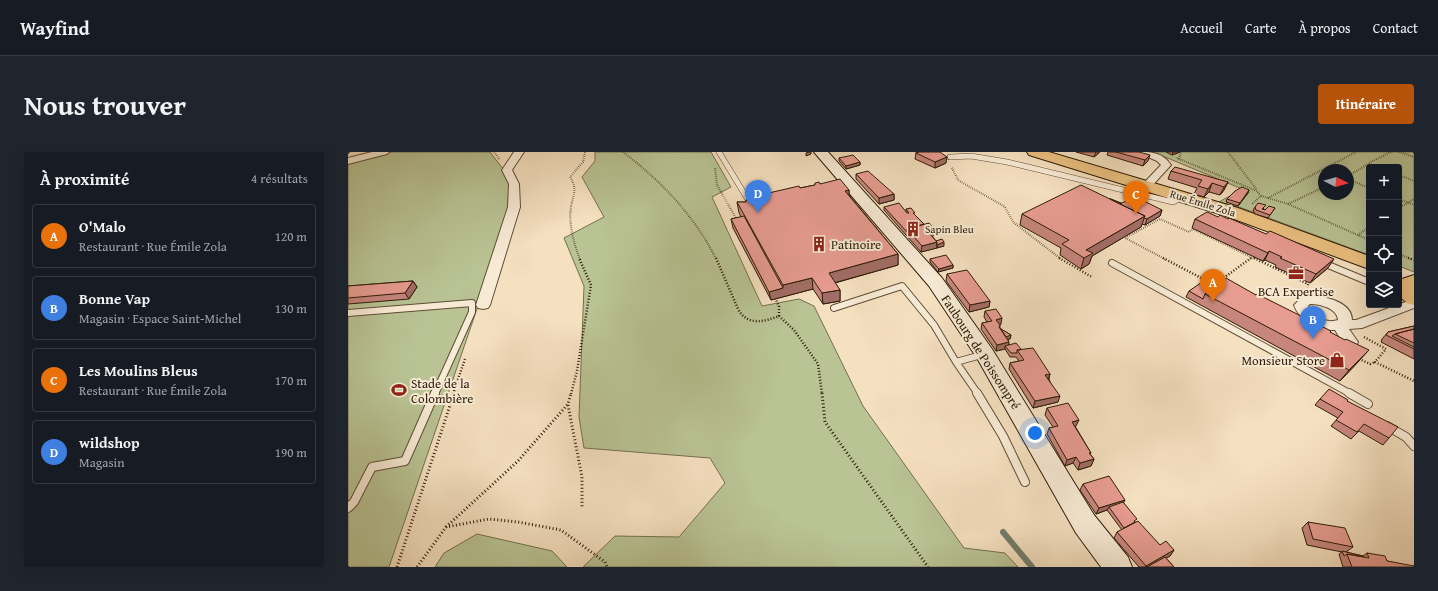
<!DOCTYPE html>
<html lang="fr">
<meta charset="utf-8">
<style>
body{margin:0;font-family:"Gentium Book Plus",serif;background:#20242c;color:#f1f3f6}
.controls{position:absolute;right:12px;top:12px;display:grid;overflow:hidden;border-radius:4px;box-shadow:0 4px 16px #0002}
.controls button{width:36px;height:36px;display:grid;place-items:center;padding:0;border:0;border-bottom:1px solid #363941;background:#171b24;color:#f1f3f6;font:20px sans-serif}
.compass{position:absolute;left:970px;top:12px;width:36px;height:36px;border-radius:50%;background:#171b24;box-shadow:0 4px 16px #0002;rotate:95deg}
.you{position:absolute;left:687px;top:281px;width:14px;height:14px;margin:-10px;border:3px solid #fff;border-radius:50%;background:#1a73e8;box-shadow:0 0 0 6px #1a73e833}
.badge{display:grid;place-items:center;width:26px;height:26px;border-radius:50%;background:#b45309;color:#fff;font-size:13px;font-weight:700}
.pin{position:absolute;translate:-50% -33px;filter:drop-shadow(0 1px 2px #0008)}
.pin::after{content:'';position:absolute;top:21px;width:14px;height:12px;background:inherit;clip-path:polygon(0 0,100% 0,50% 100%)}
.list{margin:0;padding:0;list-style:none}
h2{display:flex;justify-content:space-between;align-items:center;height:52px;margin:0;padding:0 16px;font-size:17px}
h2 small{font-size:13px;font-weight:400;color:#9ea1a6}
.list li{display:grid;grid-template-columns:26px 1fr auto;gap:12px;align-items:center;box-sizing:border-box;height:64px;margin:0 8px 8px;padding:0 8px;border:1px solid #363941;border-radius:4px}
.list b{display:block;font-size:15px;white-space:nowrap}
.list p{margin:0;font-size:13px;white-space:nowrap;color:#9ea1a6}
.list em{font-size:13px;font-style:normal;color:#9ea1a6}
.icon{flex:none;width:22px;height:22px;fill:none;stroke:currentColor;stroke-width:2;stroke-linecap:round;stroke-linejoin:round}
.map{position:relative;flex:none;width:1066px;height:415px;overflow:hidden;border-radius:4px}
header{display:flex;align-items:center;gap:24px;box-sizing:border-box;height:56px;padding:0 20px;background:#171b24;border-bottom:1px solid #363941}
header strong{font-size:19px}
nav{display:flex;gap:22px;margin-inline-start:auto;font-size:14px}
.intro{display:flex;align-items:center;justify-content:space-between;box-sizing:border-box;height:96px;padding:0 24px}
h1{margin:0;font-size:28px}
.button{padding:10px 18px;border-radius:4px;background:#b45309;color:#fff;font-size:14px;font-weight:700}
main{display:flex;gap:24px;padding:0 24px}
aside{flex:1;background:#171b24;border-radius:4px;box-shadow:0 4px 16px #0002}
.map>svg:first-child{display:block}
</style>
<header>
<strong>Wayfind</strong>
<nav><a>Accueil</a><a>Carte</a><a>À propos</a><a>Contact</a></nav>
</header>
<div class="intro"><h1>Nous trouver</h1><a class="button">Itinéraire</a></div>
<main>
<aside>
<h2>À proximité<small>4 résultats</small></h2>
<ul class="list">
<li><span class="badge" style="background:#e8710a">A</span><div><b>O'Malo</b><p>Restaurant · Rue Émile Zola</p></div><em>120 m</em></li>
<li><span class="badge" style="background:#3f7fe0">B</span><div><b>Bonne Vap</b><p>Magasin · Espace Saint-Michel</p></div><em>130 m</em></li>
<li><span class="badge" style="background:#e8710a">C</span><div><b>Les Moulins Bleus</b><p>Restaurant · Rue Émile Zola</p></div><em>170 m</em></li>
<li><span class="badge" style="background:#3f7fe0">D</span><div><b>wildshop</b><p>Magasin</p></div><em>190 m</em></li>
</ul>
</aside>
<div class="map">
<svg width="1066" height="415" viewBox="0 0 1066 415">
<rect width="100%" height="100%" fill="#f5e0c0"/>
<filter id="stains"><feTurbulence type="fractalNoise" baseFrequency=".005" numOctaves="4"/><feColorMatrix values="0 0 0 0 .2 0 0 0 0 .09 0 0 0 0 .02 0 0 0 .5 -.17"/></filter>
<radialGradient id="worn" r=".72"><stop offset=".6" stop-color="#630" stop-opacity="0"/><stop offset="1" stop-color="#630" stop-opacity=".3"/></radialGradient>
<path fill="#b9c394" stroke="#74704e" fill-rule="evenodd" d="M44,0h98l20,26v34l-121,355h-41v-404z
M247,0h116l20,35 -19,10 50,109 37,-7 15,7 49,100 101,142 41,5 13,14h-435l32,-31 64,1 46,-54 -15,-25 -126,-10 -5,-31 5,-131 -20,-48 40,-21 -22,-40 13,-16z
M805,0h261v120l-15,-6v-99h-30v88l-130,-48 -20,-5 23,-13zM976,18h24v24h-24z
M129,382l75,17 15,16h-132l9,-14z"/>
<g fill="none" stroke-linecap="round" stroke-linejoin="round">
<path stroke="#717d6a" stroke-width="6" d="M655,380l29,35"/>
<g stroke="#604d35" stroke-width="6">
<path id="lane-far2" d="M371,0l31,51
M602,5l21,-1 36,6 166,40 10,-5"/>
</g>
<g stroke="#604d35" stroke-width="8">
<path id="lane-far1" d="M973,110l48,20
M764,111l239,131
M486,156l68,-22 32,39 22,37
M0,161l124,-10v9l-37,82
M630,242l-22,-32 29,-8"/>
</g>
<g stroke="#604d35" stroke-width="10">
<path id="lane" d="M629,241l26,43 22,46
M1001,241l19,11
M1039,274l19,11 8,9
M0,356l6,-6 18,-35 33,-6 30,-68"/>
</g>
<g stroke="#604d35" stroke-width="2">
<path id="street" d="M24,0h17l-2,2 -39,10v-6z
M166,0h10l-12,18 7,14 1,23 -30,98 -2,3 -5,1 -5,-1 -2,-3 32,-98 1,-23 -7,-14z
M791,0c14,0 24,1 32,13l-21,23 -4,1 -5,-3 20,-21 -4,-4 -16,-7z
M959,144c15,-1 45,5 45,24h4l58,-21v9l-52,20 -13,1 9,13 -2,4c-11,3 -15,-7 -21,-16 -17,1 -35,-8 -41,-25l8,-8zM962,152c10,0 27,4 28,16 -11,4 -26,-3 -30,-14z"/>
</g>
<g stroke="#2e1c07" stroke-width="2">
<path id="secondary" d="M466,0h14l114,126 50,71 102,166 34,42 4,10h-31l-25,-34 -99,-175 -48,-72z"/>
</g>
<g stroke="#2e1c07" stroke-width="2">
<path id="primary" d="M679,0h22l189,56 131,48v13l-143,-53 -197,-61z
M1066,123v30l-7,-2 -8,-7v-16z"/>
</g>
<path stroke="#2e1c07" stroke-width="2" stroke-dasharray="0.5 1.5" stroke-linecap="butt" d="M146,0l6,8
M275,0c39,30 71,63 93,107
M880,0l29,38
M1051,0l15,5
M829,6l80,33 4,5 -9,8
M831,7l2,-7
M1021,11l22,-11
M367,16l2,17 20,35
M604,16l6,12 47,27 8,15 48,37
M1051,23l15,6
M1000,24l20,-12 9,3
M1000,27l21,9
M913,44l27,8 81,36
M920,46l88,-46
M1051,47l15,6
M940,52l36,-17
M1051,56l15,-9
M1010,83l11,-8
M1051,102l12,5
M232,107c-6,-14 -12,-37 -9,-52 2,-13 7,-17 -1,-30l13,-15 2,-10
M817,107l-40,-21 35,-19 29,13 4,-3 58,28
M902,107l2,-2 4,2"/>
<path stroke="#2e1c07" stroke-width="2.5" stroke-dasharray="1 2" stroke-linecap="butt" d="M368,106l22,51c9,17 26,13 41,7v-10l-5,-10
M711,106l33,19
M815,106l44,23
M906,106l54,26 -1,3
M1060,106l6,2
M866,133l37,-27
M431,164l15,14 24,34 4,30
M1016,185l22,12 -11,13 39,19
M1011,207l11,5 5,-2
M105,242l12,-35
M223,242l6,-23 14,-86 -12,-27"/>
<path stroke="#2e1c07" stroke-width="3" stroke-dasharray="1 2.5" stroke-linecap="butt" d="M474,241l3,29 103,145
M220,253l14,72v30
M98,375l72,-66 50,-57 3,-11
M49,415l57,-174
M69,415l29,-40 43,-8 29,3 43,8 44,32 2,5"/>
<use href="#lane-far2" stroke="#f8ebd6" stroke-width="5"/>
<use href="#lane-far1" stroke="#f8ebd6" stroke-width="6"/>
<use href="#lane" stroke="#f8ebd6" stroke-width="8"/>
<use href="#street" fill="#f8ebd6" fill-rule="evenodd"/>
<use href="#secondary" fill="#f8ebd6" fill-rule="evenodd"/>
<use href="#primary" fill="#eac080" fill-rule="evenodd"/>
</g>
<path fill="#c7867d" stroke="#2e1c07" d="M568,0h24l6,11 -11,5 -20,-9 1,-6z
M728,0h24l-6,5z
M760,0h31l9,9 -5,5 -36,-11z
M818,0h14l-8,3z
M491,6l21,4v3l-14,4 -7,-8z
M823,19l57,11 -4,8 -4,5 -11,-3 -5,5 -10,-3 3,-6 -29,-9z
M508,22l38,20v6l-15,4 -23,-25z
M472,32l29,6v5l49,59v11l-63,18 5,7v11l-17,3 -10,-15 -42,11 -38,-72 -2,-9 10,-2 -2,-4 -2,-11h9l14,-5v-2l40,-7z
M901,38l-1,3 -10,13 -12,-4 1,-3z
M762,47l11,4 41,7 -2,6 -15,9 -3,-1 -1,3 -49,29 -3,8 -8,5 -21,-14 1,-7 -41,-23 2,-11z
M536,55l22,5v-3l9,6 20,20 -3,1 4,5 8,5 -23,6 -37,-42z
M907,55l9,1 -1,1 2,1 10,-2 -7,10 -13,-4 -2,-4z
M847,67l133,49 -18,15 -35,-16 1,-2 -11,-5 -2,1 -71,-33z
M582,107l23,6v3l-15,4 -8,-10z
M599,122l43,27 -1,6 -20,5 -23,-31z
M65,129l4,6 -8,12 -61,5v-18z
M865,132h5l38,11 74,38 29,28 -19,20 -154,-84 3,-6z
M637,159l16,13 -1,1v3l1,1 10,6 -1,4h-2l1,6 11,5 30,24 -1,5 9,23 -25,6 -24,-39 1,-6 9,-2 -3,-4h-6l-5,-8 -9,2 -15,-22 1,-6 5,-1 -3,-5z
M1066,174v33l-33,-17 1,-3 6,-7z
M972,247l27,2 42,37 -6,7 -24,-14 -8,8 -20,-13 7,-8 -23,-13z
M699,256l29,18h-1l16,27 -1,1 4,5 -3,7 -13,4 -5,-7 -8,3 -18,-32 2,-6 4,-1 -8,-12z
M735,332l40,18 12,20 25,23 14,5 -4,6 -4,2 8,9h-35l-25,-29 3,-6 5,-2 -15,-20 -11,4 -16,-24z
M960,370l45,25 -7,5 17,4 4,-3 20,8 27,6h-71l-4,-13 3,-2 -35,-7 -5,-17z"/>
<path fill="#a26d66" stroke="#2e1c07" d="M461,0h2v2l-5,2v-3z
M748,0h4l-6,5z
M825,0h7l-8,3z
M802,3l-2,6 -5,5 2,-6z
M599,5l-1,6 -11,5v-6z
M512,10v3l-14,4v-3z
M880,30l-4,8 -4,5 4,-8z
M864,31l-3,9 -5,5 4,-8z
M501,38v11l-4,-10z
M901,38l-1,3 -10,13 2,-3z
M546,42v6l-15,4v-6z
M814,58l-2,6 -15,9 2,-6z
M797,64l-4,11 -49,29 -3,8 -8,5 5,-19z
M587,77v6l-7,3v-6z
M589,90v6l-16,4 1,-6z
M596,90v4l-7,2v-3z
M921,99l-4,9 -2,1 5,-8z
M550,102v11l-68,19 -1,-11z
M986,107l-6,9 -18,15 6,-9z
M605,113v3l-15,4 1,-3z
M464,126l1,11 -42,11 -2,-8 14,-4v-3z
M65,129l4,6 -8,12 -4,-6z
M492,138v11l-17,3 -1,-11z
M642,149l-1,6 -20,5 1,-7z
M654,166l-1,6 -6,2 1,-6z
M663,183l-1,4 -7,1 1,-3z
M661,190l-1,6 -3,-2v3l-9,2 1,-6z
M1021,198l-10,11 -19,20 9,-11z
M702,222l-2,6 -3,-5z
M712,244l-2,6 -25,6 2,-7z
M731,268l-3,6 -6,2 2,-6z
M728,305l-3,6 -8,3 2,-6z
M746,307l-3,7 -13,4 2,-7z
M777,348l-3,6 -13,1 -2,3 -11,4 3,-6z
M826,398l-4,6 -20,11h-5l1,-1z"/>
<path fill="#e79c91" stroke="#2e1c07" d="M571,0h21l7,5 -12,5 -19,-9z
M768,0h23l11,3 -5,5z
M505,3l7,7 -14,4 -7,-8z
M827,15l53,15 -4,5 -12,-4 -4,6 -10,-3 4,-6 -31,-9z
M520,19l26,23 -15,4 -23,-24z
M492,27l9,11 -4,1 53,63 -69,19 11,17 -18,3 -10,-15 -29,7 -46,-83h9v-2l15,-3 -1,-2 39,-9 1,2 15,-3v-2l4,-1 1,2z
M733,33l64,31 -59,34 7,3 -9,5 -22,-14 7,-4 -47,-26z
M894,35l7,3 -9,13 -13,-4 8,-8z
M762,47h1l10,4 -1,1z
M782,47l12,1 20,10 -15,9 -3,-1 1,-2 -25,-12z
M551,51l8,10h2l-3,-4 5,-1 4,5h-2l11,11 -17,5v3l-23,-25z
M910,51l8,2 -4,4 3,1 4,-4 6,2 -5,7 -14,-5 -1,-3z
M859,60l11,5 2,-2 8,4 1,-1 37,16 4,-3 64,28 -18,15 -36,-16 2,-1 -13,-6 -1,2 -73,-34z
M396,64l39,72 -14,4 -38,-73z
M581,71l6,6 -7,3 9,10 -15,4 -15,-17z
M594,87l2,3 -7,3v-3l-1,-1z
M598,103l7,10 -14,4 -9,-10z
M619,118l23,31 -20,4 -23,-31z
M878,126l30,17 1,-1 74,37 -1,1 15,8 1,-1 23,11 -20,20 -144,-76z
M857,128l11,6 -11,8 -2,5 -14,-8z
M65,129l-8,12 -57,5v-12z
M866,130l4,2 -2,2 -3,-2z
M648,157l6,9 -6,2 4,5 -1,2 10,15 -12,3 -15,-22 10,-2 -7,-10z
M1066,174v3l-19,5 -3,2 22,11v2l-28,-14 2,-3z
M653,177l10,6 -5,2z
M1066,177v14l-19,-9z
M668,191l5,6 -1,1h-3v3h-6l-6,-7z
M685,196l17,26 -5,1 15,21 -25,5 -25,-38 14,-3 -7,-10z
M981,237l19,11 -1,1 51,26 -9,11 -25,-14 -7,8 -21,-12 7,-8 -23,-13z
M720,251l11,17 -7,2 19,31h-2l5,6 -14,4 -4,-6 -9,3 -18,-32 9,-2 -11,-18z
M761,324l16,24 -26,8 -16,-24z
M775,350l14,17 -3,2 1,1 -11,6 -15,-21z
M790,369l22,24 6,-4 8,9 -28,16 -29,-34z
M960,370l37,6 8,19 -40,-8z
M994,399l21,5 1,1 -17,-3 -3,2z
M1019,401l18,3 2,5 27,5v1h-62l-5,-13 22,4z
M817,405l9,10h-27z"/>
<defs>
<g id="building-bare" transform="scale(1.2)"><path d="M-4-6H4V6H1V3H-1V6H-4ZM-2.5-4.3h1.7v1.8h-1.7ZM.8-4.3h1.7v1.8H.8ZM-2.5-1h1.7V.8h-1.7ZM.8-1h1.7V.8H.8Z" fill="#8f2418" stroke="#f8ebd6" stroke-width="2.5" paint-order="stroke"/></g>
<g id="office-bare" transform="scale(1.2)"><path d="M-6-3h4V-5.5h4V-3h4V5H-6ZM-1-4.5V-3h2v-1.5ZM-6 0V1H6V0Z" fill="#8f2418" stroke="#f8ebd6" stroke-width="2.5" paint-order="stroke"/></g>
<g id="shop-bare" transform="scale(1.2)"><path d="M-5-2.5h2.3a2.7 3.5 0 0 1 5.4 0H5L5.5 6h-11ZM-1.5-2.5h3a1.5 2.3 0 0 0-3 0Z" fill="#8f2418" stroke="#f8ebd6" stroke-width="2.5" paint-order="stroke"/></g>
<g id="stadium-bare" transform="scale(1.2)"><path d="M0-5a6.5 5 0 1 0 0 10a6.5 5 0 1 0 0-10ZM-3.5-1.8h7v3.6h-7Z" fill="#8f2418" stroke="#f8ebd6" stroke-width="2.5" paint-order="stroke"/></g>
</defs>
<g fill-rule="evenodd">
<use href="#building-bare" x="565" y="77"/>
<use href="#building-bare" x="471" y="92"/>
<use href="#office-bare" x="948" y="121"/>
<use href="#shop-bare" x="989" y="208"/>
<use href="#stadium-bare" x="51" y="238"/>
</g>
<g text-anchor="middle" dominant-baseline="central" stroke-width="4" stroke-linejoin="round" paint-order="stroke">
<g font-size="11" fill="#2e1c07" stroke="#f8ebd6">
<text transform="translate(855 51) rotate(17)">Rue Émile Zola</text>
</g>
<g font-size="11" fill="#2e1c07" stroke="#f8ebd6" text-anchor="start">
<text x="577" y="77">Sapin Bleu</text>
</g>
<g font-size="13" fill="#2e1c07" stroke="#f8ebd6" text-anchor="start">
<text x="483" y="92">Patinoire</text>
<text x="948" y="139" text-anchor="middle">BCA Expertise</text>
<text x="977" y="208" text-anchor="end">Monsieur Store</text>
<text x="63" y="231">Stade de la<tspan x="63" dy="15">Colombière</tspan></text>
</g>
<g font-size="13" fill="#2e1c07" stroke="#f8ebd6">
<text transform="translate(633 200) rotate(57)">Faubourg de Poissompré</text>
</g>
</g>
<rect width="100%" height="100%" filter="url(#stains)"/>
<rect width="100%" height="100%" fill="url(#worn)"/>
</svg>
<div class="controls">
<button>+</button>
<button>−</button>
<button><svg class="icon" aria-label="locate" viewBox="0 0 24 24"><circle cx="12" cy="12" r="6"/><path d="M12 2v4M12 18v4M2 12h4M18 12h4"/></svg></button>
<button><svg class="icon" aria-label="layers" viewBox="0 0 24 24"><path d="M12 4l9 5-9 5-9-5zM3 14l9 5 9-5"/></svg></button>
</div>
<svg class="compass" viewBox="-18 -18 36 36"><path d="M0-13l5 13h-10z" fill="#e53935"/><path d="M0 13l5-13h-10z" fill="#9ea1a6"/></svg>
<div class="you"></div>
<div class="pin badge" style="left:865px;top:150px;background:#e8710a">A</div>
<div class="pin badge" style="left:965px;top:187px;background:#3f7fe0">B</div>
<div class="pin badge" style="left:788px;top:62px;background:#e8710a">C</div>
<div class="pin badge" style="left:410px;top:61px;background:#3f7fe0">D</div>
</div>
</main>
